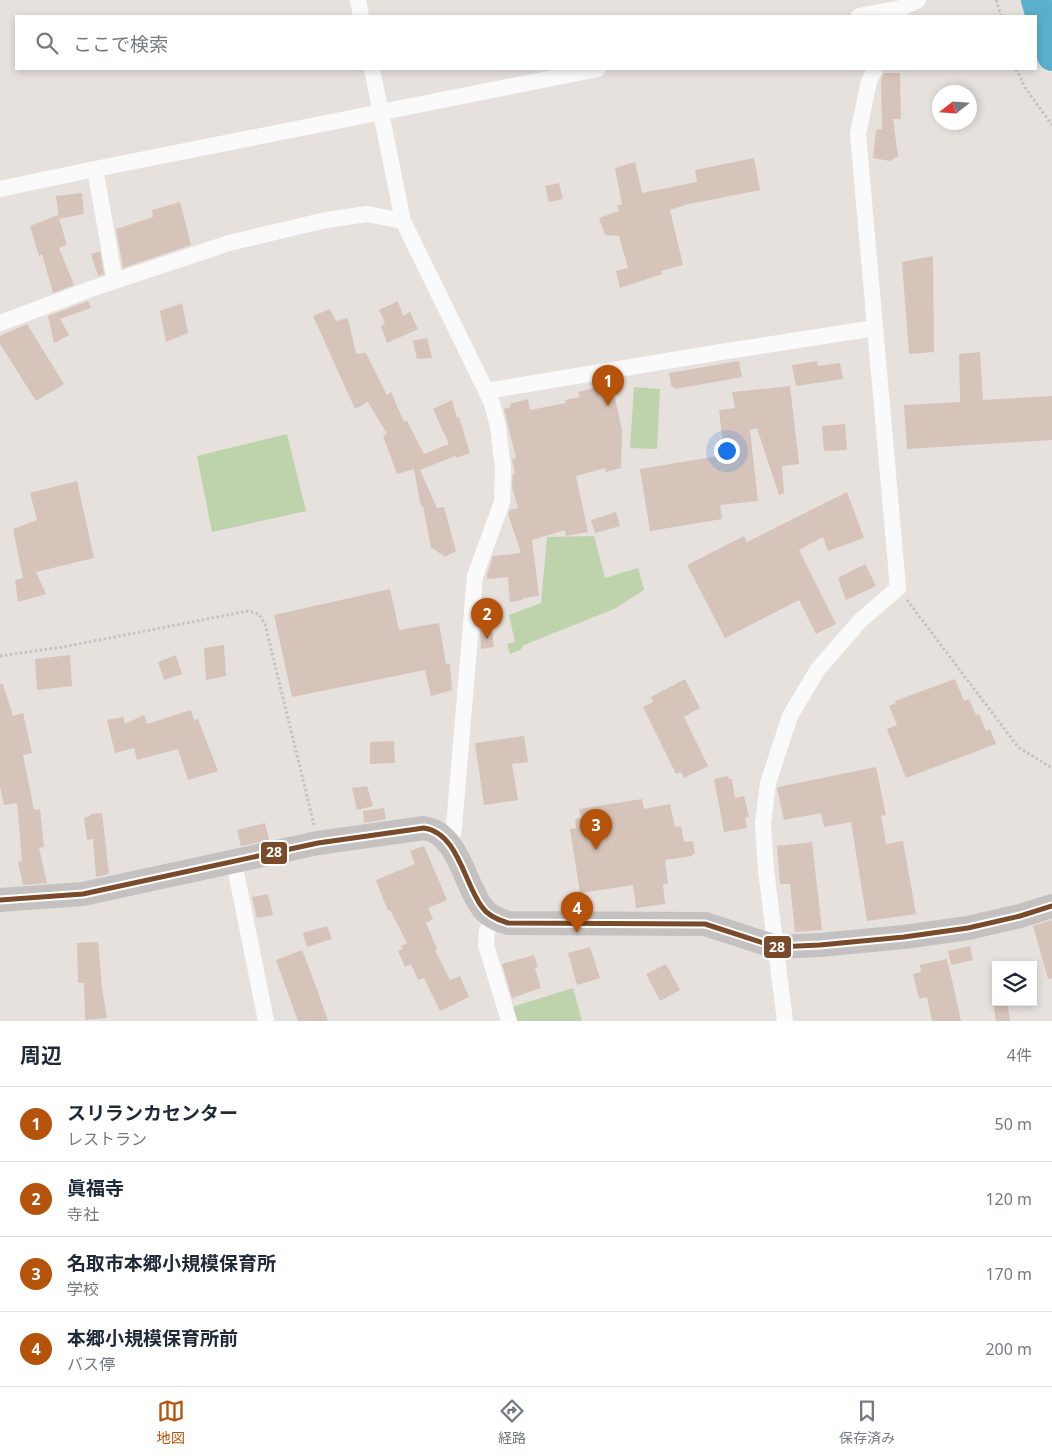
<!DOCTYPE html>
<html lang="ja">
<meta charset="utf-8">
<style>
body{margin:0;font-family:"Noto Sans","Noto Sans JP",sans-serif;background:#f6f6f7;color:#1f2937}
.controls{position:absolute;right:15px;bottom:15px;display:grid;overflow:hidden;border-radius:0px;box-shadow:0 2px 8px #0003}
.controls button{width:45px;height:45px;display:grid;place-items:center;padding:0;border:0;border-bottom:1px solid #e0e1e3;background:#fff;color:#1f2937;font:25px sans-serif}
.compass{position:absolute;left:932px;top:85px;width:45px;height:45px;border-radius:50%;background:#fff;box-shadow:0 2px 8px #0003;rotate:253deg}
.you{position:absolute;left:726px;top:450px;width:18px;height:18px;margin:-12px;border:4px solid #fff;border-radius:50%;background:#1a73e8;box-shadow:0 0 0 8px #1a73e833}
.badge{display:grid;place-items:center;width:32px;height:32px;border-radius:50%;background:#b45309;color:#fff;font-size:16px;font-weight:700}
.pin{position:absolute;translate:-50% -41px;filter:drop-shadow(0 1px 2px #0008)}
.pin::after{content:'';position:absolute;top:26px;width:18px;height:15px;background:inherit;clip-path:polygon(0 0,100% 0,50% 100%)}
.list{margin:0;padding:0;list-style:none}
h2{display:flex;justify-content:space-between;align-items:center;height:65px;margin:0;padding:0 20px;font-size:21px}
h2 small{font-size:16px;font-weight:400;color:#747a83}
.list li{display:grid;grid-template-columns:32px 1fr auto;gap:15px;align-items:center;box-sizing:border-box;height:75px;padding:0 20px;border-top:1px solid #e0e1e3}
.list b{display:block;font-size:19px;white-space:nowrap}
.list p{margin:0;font-size:16px;white-space:nowrap;color:#747a83}
.list em{font-size:16px;font-style:normal;color:#747a83}
.icon{flex:none;width:28px;height:28px;fill:none;stroke:currentColor;stroke-width:2;stroke-linecap:round;stroke-linejoin:round}
.map{position:relative;flex:none;width:1052px;height:1021px;overflow:hidden}
.search{position:absolute;background:#fff;box-shadow:0 2px 8px #0003;left:15px;right:15px;top:15px;height:55px;display:flex;align-items:center;gap:12px;box-sizing:border-box;padding:0 18px;border-radius:0px;color:#747a83;font-size:19px}
.sheet{height:365px;background:#fff}
nav{display:flex;justify-content:space-around;align-items:center;box-sizing:border-box;height:70px;border-top:1px solid #e0e1e3;background:#fff;font-size:14px;color:#747a83}
nav a{display:grid;justify-items:center;gap:2px}
nav .on{color:#b45309}
.map>svg:first-child{display:block}
</style>
<div class="map">
<svg width="1052" height="1021" viewBox="0 0 1052 1021">
<rect width="100%" height="100%" fill="#e7e1de"/>
<path fill="#bed2ab" d="M634,387l26,2 -3,60 -27,-1z
M287,434l19,77 -94,21 -15,-76z
M594,536l11,42 33,-10 6,22 -30,19 -90,36 -4,5 -10,4 -3,-10 8,-2 -6,-27 32,-12 6,-66z
M573,988l9,33h-66l-4,-14z"/>
<g fill="none" stroke-linecap="round" stroke-linejoin="round">
<path stroke="#59afcc" stroke-width="30" d="M1036,0l16,56"/>
</g>
<path fill="#d6c3b9" d="M884,73h16l1,46h-8l5,37 -8,5 -17,-3 3,-28 6,-1 -1,-49z
M754,158l6,32 -71,14 -19,6 13,55 -22,6 1,3 -42,14 -4,-17 12,-3 -9,-32 -14,-1 -6,-17 20,-7 -2,-5 5,-2 -7,-36 20,-6 7,31 55,-11 -2,-12z
M559,183l4,16 -14,3 -4,-16z
M82,193l2,21 -25,5 -3,-23z
M180,202l11,43 -68,23 -7,-39 37,-12 -1,-7z
M58,215l9,30 -8,3 15,37 -21,8 -11,-39 -3,2 -9,-30z
M100,251l4,23 -6,2 -7,-22z
M933,256l1,96 -25,2 -7,-92z
M88,301l3,7 -31,11 9,16 -15,8 -6,-27z
M398,301l5,15 7,-4 8,17 -31,14 -6,-17 4,-3 -6,-13z
M182,303l6,30 -22,9 -6,-31z
M330,309l6,12 12,-3 8,36 10,-1 21,42 4,-3 13,30 3,-1 17,33 25,-10 -16,-35 19,-9 5,18 2,-1 11,36 -14,5 -1,-2 -35,14 17,38 7,-1 12,44 -11,6 -14,-10 -8,-41 -2,1 -7,-38 -17,5 -14,-38 4,-2 -19,-32 -13,7 -42,-93z
M27,324l37,60 -28,17 -36,-57v-8z
M427,338l5,20 -15,1 -4,-18z
M980,352l3,48 69,-4v44l-145,9 -3,-44 56,-3 -1,-48z
M739,361l3,16 -67,12 -4,-4 -2,-12z
M817,361l1,5 22,-3 3,16 -47,7 -4,-21z
M612,384l10,46 -1,38 -15,4 -1,-4 -29,8 12,56 -22,4 -1,-6 -33,10 7,56 -16,2v2l-13,2 -2,-25 -21,2v-5l6,-18 28,-3 -13,-39 2,-4 8,-2 -6,-21 1,-13 2,-1 -3,-14 4,-1 -12,-49 7,-2 -1,-3 18,-5 2,11 36,-7 -1,-3 15,-3 -2,-5z
M790,386l9,78 -17,2 2,27 -5,2 -22,-67 -7,2 8,71 -38,4 2,14 -72,12 -10,-62 84,-14 -5,-45 16,-2 -3,-16z
M845,424l2,26 -23,1 -2,-25z
M77,481l17,77 -58,14 10,22 -28,8 -3,-22 8,-2 -10,-49 24,-9 -7,-27z
M847,492l17,46 -36,13 -5,-14 -24,13 37,74 -20,10 -17,-34 -74,38 -38,-73 57,-29 3,6z
M616,512l4,14 -25,7 -4,-13z
M865,564l11,22 -30,14 -8,-22z
M390,589l9,41 40,-7 7,41h4l2,26 -21,6 -6,-26 -133,27 -18,-82z
M492,629l2,18 -13,2 -1,-19z
M224,645l2,31 -20,4 -2,-32z
M70,655l2,31 -35,4 -2,-31z
M176,655l6,19 -18,6 -6,-18z
M685,679l15,29 -16,9 24,49 -24,12 -3,-6 -5,2 -33,-67 10,-5 -2,-5z
M955,679l9,22 5,-2 7,16 3,-1 7,17 4,-2 6,15 -90,34 -19,-49 10,-4 -8,-19 7,-3 -1,-2z
M0,684h3l10,32 10,-3 9,40 -9,2 11,55 6,-1 4,38 -5,1 8,35 -24,2 -5,-23 4,-1 -5,-58 -13,2 -4,-18z
M191,710l3,10 4,-1 20,52 -30,9 -10,-31 -41,11 -3,-12 -19,5 -8,-33 16,-3 2,7 19,-9 3,9z
M524,736l4,26 -16,2 6,36 -34,5 -9,-62z
M394,741l1,22 -25,1v-22z
M876,767l10,48 -5,1 5,28 17,-3 13,73 -49,7 -16,-99 -27,5 -3,-14 -37,7 -7,-32 1,-1z
M728,776l1,3h3l3,19 9,-2 5,21 -4,1 2,10 -23,4 -10,-53z
M367,786l6,20 -16,4 -5,-22z
M642,799l2,10 26,-5 5,23 6,-1 3,16 9,-1 2,13h-3v2l-27,4 3,24h-5l2,20 -29,4 -3,-23 -53,8 -10,-64 6,-1 -1,-9 6,-1 -2,-9z
M384,808l2,11 -22,4 -1,-12z
M102,813l7,61 -13,3 -3,-38 -6,1 -3,-22 6,-2v-2z
M265,823l4,17 -28,6 -4,-16z
M812,842l10,88 -27,2 -5,-48h-10l-3,-38z
M424,846l23,54 -19,8 5,11 -7,4 11,26 -2,1 15,30 10,-4 9,21 -29,14 -16,-33 -6,2 -7,-16 -6,3 -7,-16 5,-2 -2,-3 6,-3 -17,-33 -2,1 -12,-31 39,-16 -5,-13z
M268,894l5,21 -16,3 -5,-21z
M1052,920v58l-4,1 -15,-53z
M327,926l5,13 -25,8 -4,-14z
M98,942l4,46 5,30 -22,2 -1,-37h-6l-1,-40z
M970,946l3,14 -22,5 -3,-14z
M590,947l10,31 -23,7 -9,-32z
M302,950l15,39 11,32h-30l-22,-61z
M534,955l4,12 -3,1 6,20 -29,10 -10,-34z
M947,959l8,34 6,28h-29l-5,-24 -8,2 -6,-25 8,-2 -1,-7z
M666,964l14,26 -20,11 -14,-27z
M993,1002h14l3,19h-14z"/>
<g fill="none" stroke-linecap="round" stroke-linejoin="round">
<path stroke="#c4c2c2" stroke-width="3" stroke-dasharray="2.5 2.5" stroke-linecap="butt" d="M996,0l5,16
M1016,69l10,20 26,36
M907,600l111,147 34,21
M0,656l63,-9 185,-36 11,3 6,10 49,201"/>
<path stroke="#fbfafa" stroke-width="16" d="M358,0l3,16
M859,16l42,-8 17,-8
M372,69l31,152 89,182 6,24 5,42 -1,33 -27,74 -21,251 -3,19
M95,169l20,112
M0,189l95,-20 503,-100
M0,323l91,-34 138,-46 97,-23 41,-6 36,7
M486,391l235,-39 154,-24
M234,862l32,159
M494,918l-7,13 -1,14 23,76
M785,1021l-19,-151 -3,-46 5,-41 22,-67 28,-47 42,-48 38,-33 -40,-454 11,-53 6,-12"/>
<path stroke="#c5c1c1" stroke-width="24" d="M0,900l83,-6 235,-51 106,-15c34,5 40,55 58,79 6,9 16,13 26,16l197,1 71,23 44,-2 84,-8 64,-9 52,-12 32,-10"/>
<g stroke="#fff" stroke-width="9">
<path id="bus-1" d="M0,900l83,-6 235,-51 106,-15c34,5 40,55 58,79 6,9 16,13 26,16l197,1 71,23 44,-2 84,-8 64,-9 52,-12 32,-10"/>
</g>
<use href="#bus-1" stroke="#7a4b2a" stroke-width="5"/>
</g>
<g stroke="#fff" stroke-width="2">
<rect x="260" y="841" width="28" height="24" rx="5" fill="#7a4b2a"/>
<rect x="763" y="935" width="29" height="24" rx="5" fill="#7a4b2a"/>
</g>
<g font-size="14" text-anchor="middle" font-weight="bold" fill="#fff">
<text x="274" y="857">28</text>
<text x="777" y="952">28</text>
</g>
</svg>
<div class="controls">
<button><svg class="icon" aria-label="layers" viewBox="0 0 24 24"><path d="M12 4l9 5-9 5-9-5zM3 14l9 5 9-5"/></svg></button>
</div>
<svg class="compass" viewBox="-18 -18 36 36"><path d="M0-13l5 13h-10z" fill="#e53935"/><path d="M0 13l5-13h-10z" fill="#747a83"/></svg>
<div class="you"></div>
<div class="pin badge" style="left:608px;top:406px">1</div>
<div class="pin badge" style="left:487px;top:639px">2</div>
<div class="pin badge" style="left:596px;top:850px">3</div>
<div class="pin badge" style="left:577px;top:933px">4</div>
<div class="search"><svg class="icon" aria-label="search" viewBox="0 0 24 24"><circle cx="10" cy="10" r="6"/><path d="M15 15l6 6"/></svg>ここで検索</div>
</div>
<section class="sheet">
<h2>周辺<small>4件</small></h2>
<ul class="list">
<li><span class="badge">1</span><div><b>スリランカセンター</b><p>レストラン</p></div><em>50 m</em></li>
<li><span class="badge">2</span><div><b>眞福寺</b><p>寺社</p></div><em>120 m</em></li>
<li><span class="badge">3</span><div><b>名取市本郷小規模保育所</b><p>学校</p></div><em>170 m</em></li>
<li><span class="badge">4</span><div><b>本郷小規模保育所前</b><p>バス停</p></div><em>200 m</em></li>
</ul>
</section>
<nav>
<a class="on"><svg class="icon" aria-label="map" viewBox="0 0 24 24"><path d="M3 6l6-2 6 2 6-2v14l-6 2-6-2-6 2zM9 4v14M15 6v14"/></svg>地図</a>
<a><svg class="icon" aria-label="directions" viewBox="0 0 24 24"><path d="M12 3l9 9-9 9-9-9zM9 14v-3h6M13 9l2 2-2 2"/></svg>経路</a>
<a><svg class="icon" aria-label="saved" viewBox="0 0 24 24"><path d="M7 4h10v16l-5-4-5 4z"/></svg>保存済み</a>
</nav>
